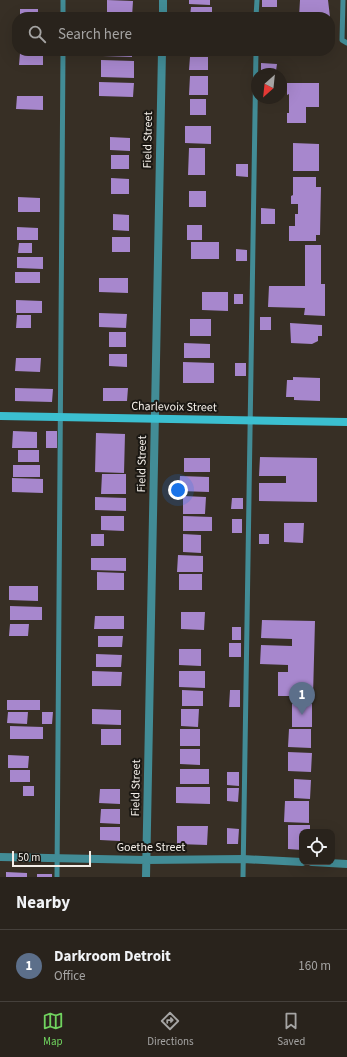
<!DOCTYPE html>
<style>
body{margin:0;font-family:"Source Sans 3",sans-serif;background:#352f29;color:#f1f3f6}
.controls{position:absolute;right:12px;bottom:12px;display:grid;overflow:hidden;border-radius:8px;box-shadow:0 4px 16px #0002}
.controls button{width:36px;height:36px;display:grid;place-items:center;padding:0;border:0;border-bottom:1px solid #45403b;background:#29231c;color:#f1f3f6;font:20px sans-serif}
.compass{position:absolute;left:251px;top:68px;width:36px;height:36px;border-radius:50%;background:#29231c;box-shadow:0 4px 16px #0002;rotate:207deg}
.scale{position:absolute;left:12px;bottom:10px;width:79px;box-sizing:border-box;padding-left:4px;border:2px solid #f4efe9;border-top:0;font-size:11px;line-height:14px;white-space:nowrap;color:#f4efe9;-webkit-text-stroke:3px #1b1813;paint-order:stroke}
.you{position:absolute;left:178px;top:490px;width:14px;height:14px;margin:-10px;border:3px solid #fff;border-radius:50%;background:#1a73e8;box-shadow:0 0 0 6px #1a73e833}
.badge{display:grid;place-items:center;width:26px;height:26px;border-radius:50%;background:#70d35f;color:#fff;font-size:13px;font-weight:700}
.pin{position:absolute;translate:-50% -33px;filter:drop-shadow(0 1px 2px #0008)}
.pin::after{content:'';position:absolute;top:21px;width:14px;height:12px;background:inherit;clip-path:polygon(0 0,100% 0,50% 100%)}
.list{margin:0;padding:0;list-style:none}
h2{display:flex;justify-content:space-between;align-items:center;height:52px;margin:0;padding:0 16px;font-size:17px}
h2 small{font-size:13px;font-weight:400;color:#a5a4a3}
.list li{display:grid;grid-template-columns:26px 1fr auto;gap:12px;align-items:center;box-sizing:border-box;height:72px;padding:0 16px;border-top:1px solid #45403b}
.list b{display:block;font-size:15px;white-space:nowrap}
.list p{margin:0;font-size:13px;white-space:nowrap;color:#a5a4a3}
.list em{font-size:13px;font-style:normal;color:#a5a4a3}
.icon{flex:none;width:22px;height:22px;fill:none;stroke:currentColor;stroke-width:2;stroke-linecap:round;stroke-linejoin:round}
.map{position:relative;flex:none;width:347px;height:877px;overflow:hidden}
.search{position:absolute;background:#29231c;box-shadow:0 4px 16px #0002;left:12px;right:12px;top:12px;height:44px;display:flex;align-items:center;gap:10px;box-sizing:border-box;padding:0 14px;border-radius:16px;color:#a5a4a3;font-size:15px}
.sheet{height:124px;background:#29231c}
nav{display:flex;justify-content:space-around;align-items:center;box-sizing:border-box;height:56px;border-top:1px solid #45403b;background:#29231c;font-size:11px;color:#a5a4a3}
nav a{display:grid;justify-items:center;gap:2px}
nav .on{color:#70d35f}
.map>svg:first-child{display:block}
</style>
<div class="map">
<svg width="347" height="877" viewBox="0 0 347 877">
<rect width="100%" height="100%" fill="#372f25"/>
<path fill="#a787cd" d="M107,0l26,1 -1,16h-25z
M189,0h21v5l-21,-1z
M262,0h15v7h-15z
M300,0h28l2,17h-31z
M191,7h21v10h-22z
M20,9h18v8h-18z
M103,51h29v6l-29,-1z
M20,53l23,1v11h-24z
M190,57h18v13h-19z
M101,60l33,1v17l-33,-1z
M261,63l16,1 -1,7 -3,-1v4h-12z
M190,76h18v19h-19z
M99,82l35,1 -1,14 -34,-1z
M287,83h32v24h-13v16h-19v-10h2v-19l-2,1z
M17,96h26v14l-27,-1z
M190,99h16v16h-16z
M185,126h26v18l-26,-1z
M110,137l20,1v13l-20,-1z
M293,143l26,1v27h-26z
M189,148h16v27h-17z
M111,155h18v14h-18z
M236,164h12v13l-12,-1z
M293,177h23v10h5l-1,48h-4v6h-27v-15h6v-12h3v-10h-7v-8l2,-1z
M111,178l18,1v15h-18z
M189,191h17v16h-17z
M18,197l22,1v14h-22z
M261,208l14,1v15h-14z
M113,214l16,1v16l-16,-1z
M187,225h15v15h-15z
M17,227l21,1v12h-21z
M112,237h18v15h-18z
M191,242h28v17h-28z
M19,243h13v10h-14z
M305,245h16v39h4v32l-21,-1 1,-7 -37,-1 1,-21h36z
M236,249l11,1v11h-11z
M17,257h26v12l-26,-1z
M15,272h25v11h-25z
M99,278h29v15l-29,-1z
M202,292h26v19l-26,-1z
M234,294h9v10h-9z
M16,300l26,1v12h-26z
M99,313l28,1 -1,14 -27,-1z
M17,315h14v13h-15z
M260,317h11v13h-11z
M190,319h21v17h-21z
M290,323l32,2v11h-4v5l-6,3 -21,-1z
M109,332h17v15h-17z
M184,343l26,1v14h-26z
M109,354h18v13l-18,-1z
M16,358h25l-1,14 -25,-1z
M183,362l31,1v20h-31z
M235,363h11v13h-11z
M293,377l27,1v23l-26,-1v-3h-8l1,-17h6z
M15,388l38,1 -1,13 -37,-1z
M103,388h25l-1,13h-24z
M13,431l24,1v16h-25z
M46,431h11v17h-11z
M96,433l29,1 -1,39 -29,-1z
M18,450h21v12h-21z
M260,457l57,1v44l-58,-1v-18h27v-7h-27z
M184,458h26v14h-26z
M13,465h27v12h-27z
M102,474h24v20h-25z
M180,476l29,1v15l-30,-1z
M12,478l31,1v14l-31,-1z
M183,496l23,1 -1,17h-22z
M95,497l31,1v13l-31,-1z
M232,498h11v11h-12z
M101,516h23v15l-23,-1z
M183,516l29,1v14h-29z
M232,519h10v14h-10z
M284,523h20l-1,20 -19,-1z
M91,534h13v12h-13z
M183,534l18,1v18l-18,-1z
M259,534h10v10h-10z
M178,555l25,1v16h-26z
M91,558h35v13l-35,-1z
M97,572l27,1v17h-27z
M179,574h23v16h-23z
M9,586h29v15l-29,-1z
M10,606l32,1v13h-32z
M181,612h24l-1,18 -23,-1z
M95,616h29v13h-30z
M262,620l53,1 -2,75h-35v-24h10v-7l-28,-1 1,-19 31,1v-7l-31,-1z
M10,624h19l-1,12h-19z
M232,627h9v13h-9z
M98,636h25l-1,11h-24z
M229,643h12v14h-12z
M179,649h22v17l-22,-1z
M96,654l26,1 -1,12h-25z
M92,671l30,1 -1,14h-29z
M179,671h26v17l-26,-1z
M182,690l21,1v15h-21z
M230,690h10v17h-11z
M7,700h33v10h-33z
M292,704h20v23h-20z
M92,709l29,1v15l-29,-1z
M181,709h18l-1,18 -17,-1z
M8,712h20l-1,12 -20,-1z
M42,712h11l-1,12h-10z
M10,726l33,1v12h-33z
M101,729h20v16h-20z
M180,729h20v17h-20z
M289,729h22v19l-23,-1z
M180,749h20v16l-20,-1z
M288,752l24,1 -1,19 -23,-1z
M8,755l21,1 -1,12h-20z
M180,769h29v15h-29z
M10,770h20v12h-20z
M227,772h12v14l-12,-1z
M294,779l17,1 -1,19 -16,-1z
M23,786h11v10h-11z
M176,787h34v17l-34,-1z
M227,788h12l-1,14 -11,-1z
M100,789h20v15l-21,-1z
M285,801h24v22l-25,-1z
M101,809h19v15l-20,-1z
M288,825h22v7h-8v18l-14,-1z
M177,826h31l-1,19 -30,-1z
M100,827h20v14l-20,-1z
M227,828l12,1 -1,15h-11z
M6,872l21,1v4h-21z
M37,874h15v3h-15z"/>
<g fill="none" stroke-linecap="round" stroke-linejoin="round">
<path stroke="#428c96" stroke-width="5" d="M343,0l-1,40 5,3
M63,17v-17
M256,17l1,-17
M57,877l6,-826
M243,877l13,-826"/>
<path stroke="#428c96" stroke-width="8" d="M163,17v-17
M0,857l146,3 97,-1 59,3
M312,862l35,2
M146,877l16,-826"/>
<path stroke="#3bbfd0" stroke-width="8" d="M0,416l347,6"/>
</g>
<g text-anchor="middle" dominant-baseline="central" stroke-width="4" stroke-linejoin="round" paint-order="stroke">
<g font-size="12" fill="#f4efe9" stroke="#1b1813">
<text transform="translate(148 140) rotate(-89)">Field Street</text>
<text transform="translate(174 407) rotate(1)">Charlevoix Street</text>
<text transform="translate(142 464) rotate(-89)">Field Street</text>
<text transform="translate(136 788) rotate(-89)">Field Street</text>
<text x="151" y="847">Goethe Street</text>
</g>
</g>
</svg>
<div class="controls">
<button><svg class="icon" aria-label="locate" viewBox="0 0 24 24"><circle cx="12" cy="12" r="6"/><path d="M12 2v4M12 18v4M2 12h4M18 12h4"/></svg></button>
</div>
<svg class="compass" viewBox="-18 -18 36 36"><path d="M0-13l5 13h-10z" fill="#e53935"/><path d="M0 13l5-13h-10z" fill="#a5a4a3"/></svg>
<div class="scale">50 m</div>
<div class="you"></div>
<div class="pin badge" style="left:302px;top:715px;background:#5c6f8a">1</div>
<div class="search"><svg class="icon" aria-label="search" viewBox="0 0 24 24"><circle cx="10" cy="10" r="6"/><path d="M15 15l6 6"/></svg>Search here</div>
</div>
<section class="sheet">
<h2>Nearby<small></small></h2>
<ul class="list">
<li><span class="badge" style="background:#5c6f8a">1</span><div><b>Darkroom Detroit</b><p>Office</p></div><em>160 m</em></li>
</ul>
</section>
<nav>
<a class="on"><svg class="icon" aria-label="map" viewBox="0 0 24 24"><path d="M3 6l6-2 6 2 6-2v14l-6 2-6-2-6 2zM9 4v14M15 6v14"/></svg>Map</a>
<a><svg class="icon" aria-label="directions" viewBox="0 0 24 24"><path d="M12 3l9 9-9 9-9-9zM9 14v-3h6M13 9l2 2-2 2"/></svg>Directions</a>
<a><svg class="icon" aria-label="saved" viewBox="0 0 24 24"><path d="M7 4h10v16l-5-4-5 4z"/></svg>Saved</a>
</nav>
